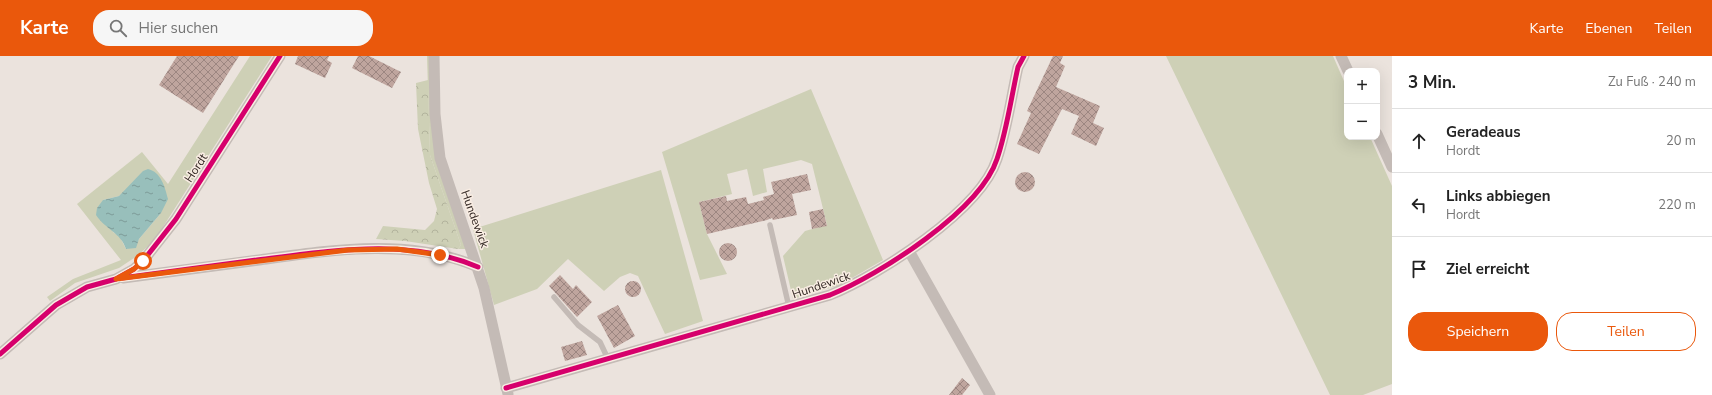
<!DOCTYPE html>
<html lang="de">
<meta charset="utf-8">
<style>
body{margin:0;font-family:"Nunito Sans",sans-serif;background:#f6f6f6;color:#222}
.controls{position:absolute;right:12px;top:12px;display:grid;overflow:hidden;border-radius:8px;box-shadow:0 4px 16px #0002}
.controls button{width:36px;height:36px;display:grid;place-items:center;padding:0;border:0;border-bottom:1px solid #e0e0e0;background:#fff;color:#222;font:20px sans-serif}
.stop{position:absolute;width:12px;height:12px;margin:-9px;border:3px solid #ea580c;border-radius:50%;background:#fff}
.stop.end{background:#ea580c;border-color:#fff;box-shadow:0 1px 4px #0008}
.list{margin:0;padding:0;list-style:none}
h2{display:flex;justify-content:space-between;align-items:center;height:52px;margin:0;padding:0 16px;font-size:17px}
h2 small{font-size:13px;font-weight:400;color:#767676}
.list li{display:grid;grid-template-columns:26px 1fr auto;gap:12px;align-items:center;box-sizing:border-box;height:64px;padding:0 16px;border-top:1px solid #e0e0e0}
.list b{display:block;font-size:15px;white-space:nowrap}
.list p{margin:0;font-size:13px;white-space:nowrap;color:#767676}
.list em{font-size:13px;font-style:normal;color:#767676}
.actions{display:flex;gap:8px;padding:12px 16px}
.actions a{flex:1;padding:9px 0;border:1px solid #ea580c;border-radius:16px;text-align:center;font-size:14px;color:#ea580c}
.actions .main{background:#ea580c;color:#fff}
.icon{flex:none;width:22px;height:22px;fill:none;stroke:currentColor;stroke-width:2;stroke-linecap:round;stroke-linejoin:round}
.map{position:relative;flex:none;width:1392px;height:339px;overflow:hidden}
header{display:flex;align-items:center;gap:24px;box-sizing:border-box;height:56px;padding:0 20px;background:#ea580c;color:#fff}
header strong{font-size:19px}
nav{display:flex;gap:22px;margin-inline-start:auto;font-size:14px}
.search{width:280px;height:36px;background:#f6f6f6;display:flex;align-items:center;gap:10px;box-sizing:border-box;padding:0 14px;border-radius:16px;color:#767676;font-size:15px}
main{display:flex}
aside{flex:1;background:#fff}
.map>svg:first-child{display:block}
</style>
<header>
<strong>Karte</strong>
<div class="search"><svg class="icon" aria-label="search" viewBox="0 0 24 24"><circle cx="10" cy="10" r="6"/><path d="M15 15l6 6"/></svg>Hier suchen</div>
<nav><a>Karte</a><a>Ebenen</a><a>Teilen</a></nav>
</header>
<main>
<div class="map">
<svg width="1392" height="339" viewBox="0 0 1392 339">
<defs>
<pattern id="forest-crowns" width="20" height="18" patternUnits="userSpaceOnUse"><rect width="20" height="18" fill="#ced0b6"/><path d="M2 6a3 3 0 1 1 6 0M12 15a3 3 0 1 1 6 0" fill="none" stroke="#b2b39c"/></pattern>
<pattern id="water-ripples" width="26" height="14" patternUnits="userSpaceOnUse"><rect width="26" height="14" fill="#98bfbb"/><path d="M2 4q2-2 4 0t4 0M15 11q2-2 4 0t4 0" fill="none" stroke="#7d9b98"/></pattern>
<pattern id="building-cross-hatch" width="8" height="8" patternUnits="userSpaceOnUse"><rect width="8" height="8" fill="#bfa59e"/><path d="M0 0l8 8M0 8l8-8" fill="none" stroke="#9c8681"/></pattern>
</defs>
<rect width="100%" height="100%" fill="#ebe3dd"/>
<path fill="#ced0b6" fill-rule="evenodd" d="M250,0h22l-118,185 -17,15 -18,12 -44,15 -25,18 -3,-4 26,-18 48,-19 -44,-56 65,-52 26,32zM125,135l36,22 -22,26 -3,6 -10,4 -6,-12 -7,-5 -10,-32 16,-4z
M427,0h5l2,80 35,113h-11l3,-4 -31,-90z
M1166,0h167l14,32v49h23l22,49v198l-29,11h-33z
M811,33l72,171 -43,25 -47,14 -10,-43 22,-25 22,-6 -15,-61 -11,-4 -38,9 4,23 -14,4 -6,-27 -20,5 5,20 -33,8 8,32 20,40 -27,6 -38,-128z
M661,114l42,151 -38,13 -27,-58 -8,-3 -10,4 -16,14 -36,-32 -31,30 -43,16 -21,-76z"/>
<path fill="url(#forest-crowns)" d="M428,24l2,75 31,90 -3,4 -53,-8 -29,-2 7,-13 42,4 9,-9 3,-12 -8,-26 -11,-54 -2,-46z"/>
<path fill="url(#water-ripples)" d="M148,113c13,3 17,18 20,30l-7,14 -22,26 -3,9 -10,1c-5,-16 -21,-20 -30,-34l1,-7 6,-8 16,-4 24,-25z"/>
<path fill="url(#building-cross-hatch)" d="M177,0h62l-36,57 -44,-28z
M298,0h31l-2,4 5,3 -7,15 -30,-14z
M358,0h11l32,16 -9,16 -40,-20z
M1053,0h10l-3,7 5,3 -9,21 44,19 -7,17 11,5 -8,18 -25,-12 8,-18 -17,-7 -23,45 -22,-10 14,-31 -4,-2z
M1015 126a10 10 0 1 1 20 0a10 10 0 1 1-20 0Z
M807,118l4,16 -19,4 5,21 -24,5 -1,-2 -5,2 -60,14 -8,-32 27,-6 1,5 19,-4 2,7 16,-4 -1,-3 11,-3 -3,-12z
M823,153l4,17 -15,3 -3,-17z
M719 196a9 9 0 1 1 18 0a9 9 0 1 1-18 0Z
M560,219l13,14 3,-4 16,17 -15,15 -28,-31z
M625 233a8 8 0 1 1 16 0a8 8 0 1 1-16 0Z
M618,249l17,31 -21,12 -17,-32z
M582,285l5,14 -22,6 -4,-14z
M962,322l8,7 -8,10h-13z"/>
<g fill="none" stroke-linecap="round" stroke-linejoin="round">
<path stroke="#c4bbb6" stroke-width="5.5" d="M770,169l19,82
M554,241l24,28 22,17 8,17"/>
<path stroke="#c4bbb6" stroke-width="11" d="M434,0l1,58 5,44 44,130 24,106
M1341,0l7,15
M1377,78l15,33
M909,195l81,144
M123,222c45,-6 91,-12 136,-18 72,-10 150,-23 219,7
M0,298l56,-49 31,-18 29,-8 18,-10 9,-8 33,-42 104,-163
M506,332l324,-93c49,-20 150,-84 167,-136 10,-29 14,-61 21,-92l6,-11"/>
<g stroke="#f9ede3" stroke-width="8">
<path id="cycleway" d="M122,222c45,-6 90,-12 135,-18 73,-9 151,-23 221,7
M0,298l56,-49 31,-18 29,-8 18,-10 9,-8 33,-42 104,-163
M506,332l324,-93c49,-20 150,-84 167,-136 10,-29 14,-61 21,-92l6,-11"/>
</g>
<use href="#cycleway" stroke="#d6006c" stroke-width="5"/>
</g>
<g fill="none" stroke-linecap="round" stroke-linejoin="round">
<path stroke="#ea580c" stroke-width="5" d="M143,205l-9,8 -18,10 232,-29 49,-1 43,6"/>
</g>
<g text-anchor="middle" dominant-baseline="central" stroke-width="3" stroke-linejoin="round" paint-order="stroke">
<g font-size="12" fill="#342925" stroke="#f9ede3">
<text transform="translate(196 112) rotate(-57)">Hordt</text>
<text transform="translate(475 163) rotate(70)">Hundewick</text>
<text transform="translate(821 229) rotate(-19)">Hundewick</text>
</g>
</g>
</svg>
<div class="controls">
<button>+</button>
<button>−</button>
</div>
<div class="stop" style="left:143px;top:205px"></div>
<div class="stop end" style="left:440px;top:199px"></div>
</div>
<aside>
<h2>3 Min.<small>Zu Fuß · 240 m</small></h2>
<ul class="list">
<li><svg class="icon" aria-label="ahead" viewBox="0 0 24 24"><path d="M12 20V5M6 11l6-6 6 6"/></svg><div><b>Geradeaus</b><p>Hordt</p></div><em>20 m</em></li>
<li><svg class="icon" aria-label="left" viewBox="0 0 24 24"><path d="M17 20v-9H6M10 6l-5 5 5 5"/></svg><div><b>Links abbiegen</b><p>Hordt</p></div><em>220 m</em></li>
<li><svg class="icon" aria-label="arrive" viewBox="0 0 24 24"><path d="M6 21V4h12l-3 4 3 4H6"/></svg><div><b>Ziel erreicht</b></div></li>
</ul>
<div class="actions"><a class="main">Speichern</a><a>Teilen</a></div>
</aside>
</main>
